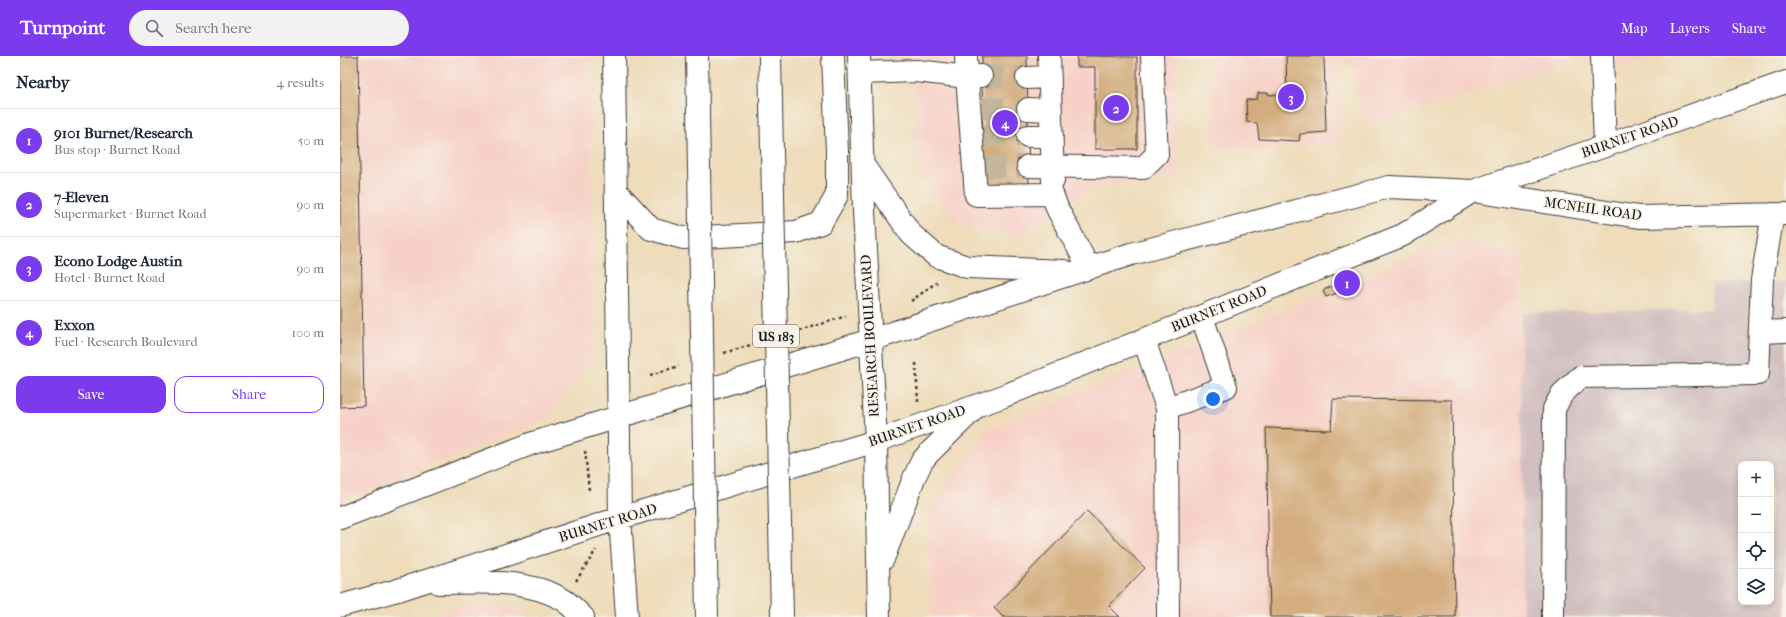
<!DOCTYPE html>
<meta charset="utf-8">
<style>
body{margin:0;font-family:"IM FELL French Canon",serif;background:#f2f2f3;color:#1f2937}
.controls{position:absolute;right:12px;bottom:12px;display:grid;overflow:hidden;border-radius:8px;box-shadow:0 2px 6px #0003}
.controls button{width:36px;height:36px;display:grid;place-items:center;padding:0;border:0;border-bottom:1px solid #e0e1e3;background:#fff;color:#1f2937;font:20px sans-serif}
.you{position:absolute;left:873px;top:343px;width:14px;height:14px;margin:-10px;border:3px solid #fff;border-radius:50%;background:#1a73e8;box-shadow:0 0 0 6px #1a73e833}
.badge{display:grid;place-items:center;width:26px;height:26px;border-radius:50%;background:#7c3aed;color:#fff;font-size:13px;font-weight:700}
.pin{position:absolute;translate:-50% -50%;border:2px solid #fff;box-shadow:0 1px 4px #0006}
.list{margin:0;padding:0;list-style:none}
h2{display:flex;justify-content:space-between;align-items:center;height:52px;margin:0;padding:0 16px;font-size:17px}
h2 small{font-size:13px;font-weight:400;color:#747a83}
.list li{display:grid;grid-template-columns:26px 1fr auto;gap:12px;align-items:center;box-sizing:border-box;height:64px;padding:0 16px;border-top:1px solid #e0e1e3}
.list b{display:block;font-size:15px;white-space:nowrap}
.list p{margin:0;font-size:13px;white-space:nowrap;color:#747a83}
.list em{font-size:13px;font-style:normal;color:#747a83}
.actions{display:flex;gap:8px;padding:12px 16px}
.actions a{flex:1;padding:9px 0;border:1px solid #7c3aed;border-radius:12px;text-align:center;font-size:14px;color:#7c3aed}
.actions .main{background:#7c3aed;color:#fff}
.icon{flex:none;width:22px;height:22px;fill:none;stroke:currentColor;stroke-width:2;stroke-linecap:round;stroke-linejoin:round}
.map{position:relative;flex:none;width:1446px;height:561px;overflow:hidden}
header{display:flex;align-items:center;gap:24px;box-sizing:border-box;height:56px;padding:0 20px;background:#7c3aed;color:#fff}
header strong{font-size:19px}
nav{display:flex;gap:22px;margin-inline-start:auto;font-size:14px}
.search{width:280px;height:36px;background:#f2f2f3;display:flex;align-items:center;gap:10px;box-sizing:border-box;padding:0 14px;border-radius:22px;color:#747a83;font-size:15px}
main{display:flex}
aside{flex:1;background:#fff}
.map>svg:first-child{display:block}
</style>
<header>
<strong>Turnpoint</strong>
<div class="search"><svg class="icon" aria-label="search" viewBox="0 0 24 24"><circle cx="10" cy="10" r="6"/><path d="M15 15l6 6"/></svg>Search here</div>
<nav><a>Map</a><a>Layers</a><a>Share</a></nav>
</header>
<main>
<aside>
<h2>Nearby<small>4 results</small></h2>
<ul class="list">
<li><span class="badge">1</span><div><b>9101 Burnet/Research</b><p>Bus stop · Burnet Road</p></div><em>50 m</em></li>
<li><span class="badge">2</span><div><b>7-Eleven</b><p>Supermarket · Burnet Road</p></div><em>90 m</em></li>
<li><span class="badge">3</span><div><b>Econo Lodge Austin</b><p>Hotel · Burnet Road</p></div><em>90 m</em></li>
<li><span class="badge">4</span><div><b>Exxon</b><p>Fuel · Research Boulevard</p></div><em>100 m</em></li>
</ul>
<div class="actions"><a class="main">Save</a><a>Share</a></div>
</aside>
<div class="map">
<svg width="1446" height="561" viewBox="0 0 1446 561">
<rect width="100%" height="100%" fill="#f7f3e8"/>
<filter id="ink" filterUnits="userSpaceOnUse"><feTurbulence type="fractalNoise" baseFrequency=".025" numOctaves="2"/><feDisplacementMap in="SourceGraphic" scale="8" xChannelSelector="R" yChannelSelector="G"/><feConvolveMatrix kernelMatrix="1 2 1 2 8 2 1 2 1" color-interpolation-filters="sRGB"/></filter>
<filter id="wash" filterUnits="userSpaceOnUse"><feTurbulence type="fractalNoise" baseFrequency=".012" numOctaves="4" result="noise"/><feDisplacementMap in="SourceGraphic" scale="16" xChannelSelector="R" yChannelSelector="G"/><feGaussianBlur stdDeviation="0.9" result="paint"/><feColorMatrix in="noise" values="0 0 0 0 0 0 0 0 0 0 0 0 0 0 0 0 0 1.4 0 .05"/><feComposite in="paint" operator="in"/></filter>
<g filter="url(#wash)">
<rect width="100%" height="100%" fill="#eedcba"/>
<path fill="#f7d1c7" d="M0,0h250l3,301 -45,62 -208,82z
M573,0h263l2,120 -83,10 -78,51 -63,-14 -38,-60z
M870,0h129l2,87 -82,7 -47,-1z
M1010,0h227v3l-211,68 -16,-65z
M1273,0h39l-39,14z
M1120,183l61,18 2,360h-592l-2,-106 57,-80z
M163,549l28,12h-101l26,-9z"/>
<path fill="#d2bfc0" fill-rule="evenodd" d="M1446,226v335h-263l-2,-304 190,-4 1,-26zM1401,408h30v138h-30z"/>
<g id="blocks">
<path fill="#d4ad7f" d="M0,0h18l6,350 -24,1z
M642,0h45l2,134h-46z
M737,0l60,1v92h-42v-82h-18z
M946,0h38l2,76 -26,2 -1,7 -40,-2 -2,-16 -10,-1 -1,-22 11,-1 1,-6h10l1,2 18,-1z
M997,228l3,8 -14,5 -3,-7z
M993,343l119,1 3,217h-185l-4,-189 65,2z
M747,455l58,57 -36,38 11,11h-117l-9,-9z"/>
</g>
</g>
<g filter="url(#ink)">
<use href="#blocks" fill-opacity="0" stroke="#3c3934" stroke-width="1"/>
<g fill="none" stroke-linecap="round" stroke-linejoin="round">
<path stroke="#c4b69a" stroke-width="22" stroke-dasharray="22 11" stroke-linecap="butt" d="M642,20l45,2
M642,52l46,1
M643,80h45
M643,111l45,-1"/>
<g stroke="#3c3934" stroke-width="24">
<path id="minor" d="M626,0l1,21 14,-1
M709,0l4,125
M1262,0l3,90
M520,17l57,-2 50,6 9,118 76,-1 6,16 31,58
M687,22l23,-1
M688,53l23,1
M688,80h24
M688,110l115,2 14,-14 -5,-98
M1133,135l166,26 147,-3
M1420,276l26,-1
M804,284l23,68 1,209
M827,352l59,-21 -24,-70
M1213,561l1,-208 8,-15 18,-17 178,-3 4,-94 11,-66"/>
</g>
<g stroke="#3c3934" stroke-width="24">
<path id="major" d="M274,0l6,462 7,99
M519,0l5,155 12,230 3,176
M523,109l48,69 25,22 31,11 97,4
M276,135l35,38 32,9 113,-6 25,-9 16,-28v-44l-4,-95
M0,462l193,-75 338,-103 260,-86 258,-67 84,4
M543,503l31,-81 8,-17 7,-8 44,-43
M99,527c41,0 86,-5 123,16 8,4 14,12 21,18
M0,550l58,-16 222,-72 256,-77 128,-45 399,-161 70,-44 132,-45 181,-64"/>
</g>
<path stroke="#3c3934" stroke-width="2.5" stroke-dasharray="3 3" stroke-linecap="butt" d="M571,245l26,-19
M459,275l47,-15
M384,297l30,-9
M576,307l2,39
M310,319l29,-9
M245,395l4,39
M236,525l20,-31"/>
<use href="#minor" stroke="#fff" stroke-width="22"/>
<use href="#major" stroke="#fff" stroke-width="22"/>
<g stroke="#3c3934" stroke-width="24" stroke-linecap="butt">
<path id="highway-bridge" d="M357,0l10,561
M430,0l12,561"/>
</g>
<use href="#highway-bridge" stroke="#fff" stroke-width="22"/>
</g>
</g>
<g text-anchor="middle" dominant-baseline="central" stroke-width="3.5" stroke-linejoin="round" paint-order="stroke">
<rect fill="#f7f3e8" stroke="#5e5c59" stroke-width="1" x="413" y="269" width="46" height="22" rx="3"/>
<g font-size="13" font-weight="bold" fill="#1c1c1c">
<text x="436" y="280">US 183</text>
</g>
<g font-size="14" fill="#1c1c1c" stroke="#f7f3e8">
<text transform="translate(1290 81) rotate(-19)">BURNET ROAD</text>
<text transform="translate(1253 153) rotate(8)">MCNEIL ROAD</text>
<text transform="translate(879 253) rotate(-22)">BURNET ROAD</text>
<text transform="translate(530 280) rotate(-93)">RESEARCH BOULEVARD</text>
<text transform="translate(577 370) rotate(-19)">BURNET ROAD</text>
<text transform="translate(268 467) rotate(-17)">BURNET ROAD</text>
</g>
</g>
</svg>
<div class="controls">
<button>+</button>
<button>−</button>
<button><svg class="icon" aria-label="locate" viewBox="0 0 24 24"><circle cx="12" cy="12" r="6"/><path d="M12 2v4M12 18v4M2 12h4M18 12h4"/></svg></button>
<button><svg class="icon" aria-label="layers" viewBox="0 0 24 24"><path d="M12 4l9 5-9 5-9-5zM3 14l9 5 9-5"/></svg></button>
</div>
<div class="you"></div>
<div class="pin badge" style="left:1007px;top:227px">1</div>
<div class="pin badge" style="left:776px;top:52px">2</div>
<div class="pin badge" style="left:951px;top:41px">3</div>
<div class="pin badge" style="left:665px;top:67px">4</div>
</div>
</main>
